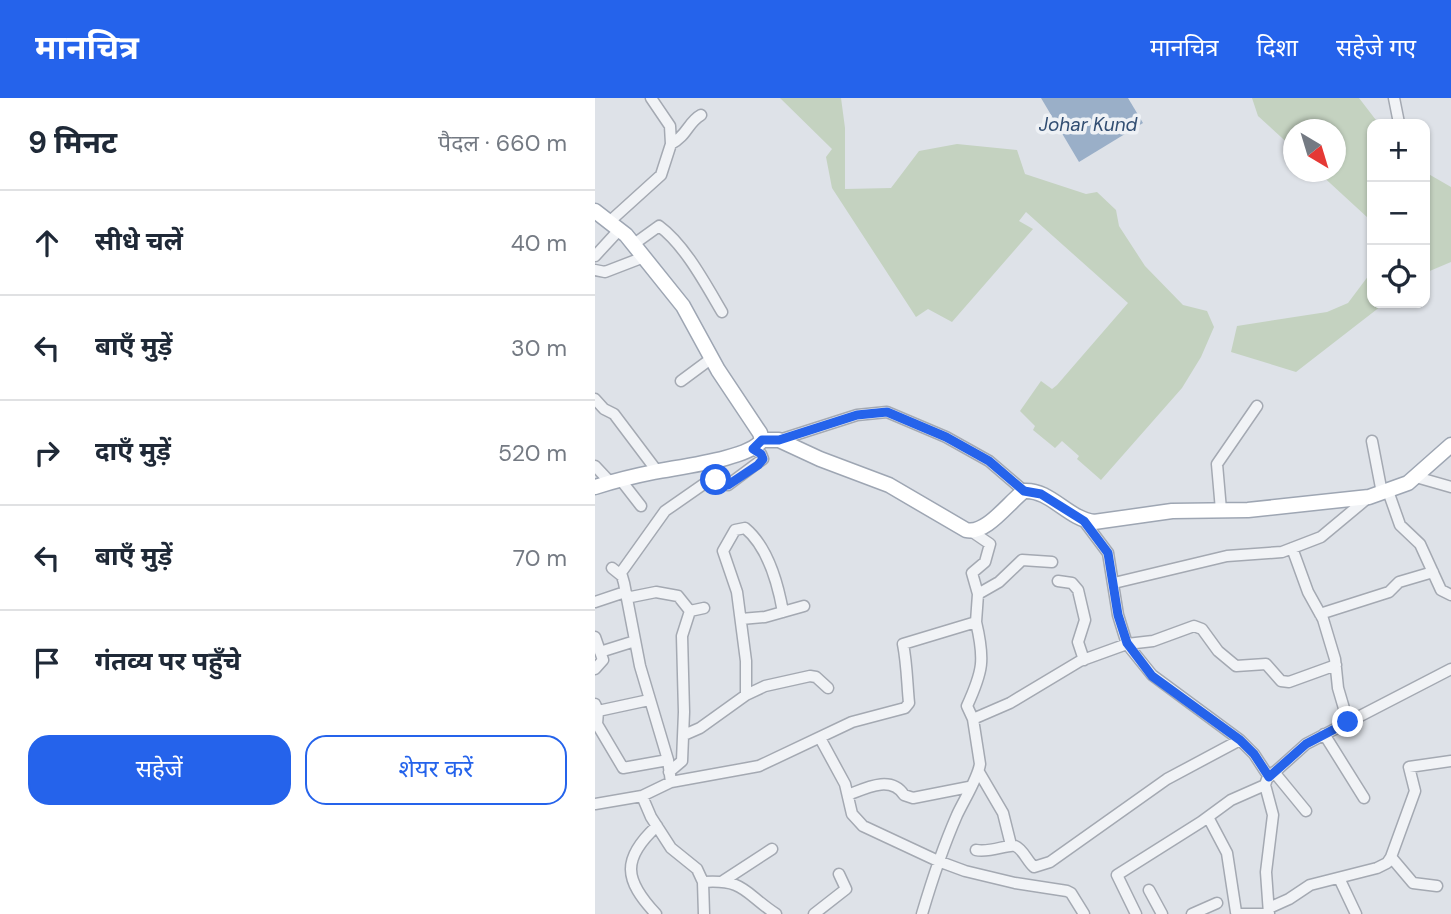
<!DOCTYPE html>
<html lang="hi">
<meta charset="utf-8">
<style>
body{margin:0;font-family:"DM Sans","Noto Sans Devanagari",sans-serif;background:#f6f6f7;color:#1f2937}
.controls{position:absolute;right:21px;top:21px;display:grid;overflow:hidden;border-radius:14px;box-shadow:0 2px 5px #0004}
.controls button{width:63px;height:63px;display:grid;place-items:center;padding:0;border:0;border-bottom:2px solid #e0e1e3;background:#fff;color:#1f2937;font:35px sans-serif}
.compass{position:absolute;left:688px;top:21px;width:63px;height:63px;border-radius:50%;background:#fff;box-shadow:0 2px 5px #0004;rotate:142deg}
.stop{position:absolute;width:21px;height:21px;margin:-16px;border:5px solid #2563eb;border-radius:50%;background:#fff}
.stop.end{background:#2563eb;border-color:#fff;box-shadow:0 2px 7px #0008}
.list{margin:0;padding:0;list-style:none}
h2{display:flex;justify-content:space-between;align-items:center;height:91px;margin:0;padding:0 28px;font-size:30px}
h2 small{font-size:23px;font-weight:400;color:#747a83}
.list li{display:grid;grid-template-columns:46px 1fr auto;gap:21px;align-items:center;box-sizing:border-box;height:105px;padding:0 28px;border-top:2px solid #e0e1e3}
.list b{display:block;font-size:26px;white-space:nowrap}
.list em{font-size:23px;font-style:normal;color:#747a83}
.actions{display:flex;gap:14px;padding:21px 28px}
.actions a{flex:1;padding:16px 0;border:2px solid #2563eb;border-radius:21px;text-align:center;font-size:24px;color:#2563eb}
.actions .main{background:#2563eb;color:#fff}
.icon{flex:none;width:38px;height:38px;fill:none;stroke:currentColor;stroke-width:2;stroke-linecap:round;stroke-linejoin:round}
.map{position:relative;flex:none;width:856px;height:816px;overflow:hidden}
header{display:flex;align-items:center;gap:42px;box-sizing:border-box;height:98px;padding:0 35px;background:#2563eb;color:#fff}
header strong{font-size:33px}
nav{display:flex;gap:38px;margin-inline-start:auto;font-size:24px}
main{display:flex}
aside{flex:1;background:#fff}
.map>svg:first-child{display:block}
</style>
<header>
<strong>मानचित्र</strong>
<nav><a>मानचित्र</a><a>दिशा</a><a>सहेजे गए</a></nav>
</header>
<main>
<aside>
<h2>9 मिनट<small>पैदल · 660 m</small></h2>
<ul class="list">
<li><svg class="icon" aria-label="ahead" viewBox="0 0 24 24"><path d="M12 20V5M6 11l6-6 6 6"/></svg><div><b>सीधे चलें</b></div><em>40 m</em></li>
<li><svg class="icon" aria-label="left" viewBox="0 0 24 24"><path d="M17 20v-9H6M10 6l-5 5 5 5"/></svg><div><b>बाएँ मुड़ें</b></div><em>30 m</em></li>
<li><svg class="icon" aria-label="right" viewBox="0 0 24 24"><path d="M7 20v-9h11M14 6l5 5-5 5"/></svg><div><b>दाएँ मुड़ें</b></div><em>520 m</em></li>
<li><svg class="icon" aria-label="left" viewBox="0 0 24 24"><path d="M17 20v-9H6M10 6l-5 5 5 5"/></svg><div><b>बाएँ मुड़ें</b></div><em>70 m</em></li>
<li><svg class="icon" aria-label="arrive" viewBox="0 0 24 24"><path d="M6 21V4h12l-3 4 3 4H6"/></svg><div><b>गंतव्य पर पहुँचे</b></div></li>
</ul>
<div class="actions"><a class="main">सहेजें</a><a>शेयर करें</a></div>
</aside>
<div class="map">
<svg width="856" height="816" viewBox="0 0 856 816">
<rect width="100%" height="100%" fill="#dee2e8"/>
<path fill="#c4d2c0" d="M185,0h61l4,30v61l46,-1 28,-37 38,-7 60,6 8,24 61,20 11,-2 19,18 3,16 26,40 38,39 24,6 7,16 -13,30 -19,31 -81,92 -24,-21 2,-3 -17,-15 -7,7 -22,-18 2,-4 -15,-15 21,-30 11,8 5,-4 71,-82 -102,-91 -7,9 14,8 -81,93 -24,-13 -12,8 -84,-129 -6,-31 6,-8z
M657,0h107l20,26h-7v112l-4,-18 -50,-46h17v-42h-42v18l-35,-32z
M830,74l26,15v75l-26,11z
M777,173v32h13l-89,69 -65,-20 6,-26 90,-14 21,-9z"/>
<path fill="#9aafc8" d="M446,0h87l15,25 -64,39z"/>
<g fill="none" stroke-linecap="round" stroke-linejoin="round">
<g stroke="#a4a9b2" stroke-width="13">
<path id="minor" d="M799,0l5,25
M76,46c16,-8 17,-22 30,-29
M13,125l53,-48 10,-31 -1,-18 -19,-28
M39,146l25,-18c26,19 47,59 63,86
M0,158l24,-26
M0,172l10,2 39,-15
M86,283l31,-23
M0,301l9,10 10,5 43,57
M184,342l78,-25 30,-3 59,25 43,24 35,30
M777,343l10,52
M0,368l15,16
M821,379l35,10
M25,381l21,27
M793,393l12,34 20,19 21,46 10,5
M626,412l-4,-46 40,-58
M489,423l24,32 10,62 9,29 25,31 88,65 14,14 15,23
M376,433l19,13 -5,18 -13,11 6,21 -2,28
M697,450l16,44 15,27 12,40 3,29 10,34
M17,470l10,8 2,7 16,83 28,94 3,22
M25,476l45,-63 46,-32 17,6 35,-26 -2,-5 -8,-5
M463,483l14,2 6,7 7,30 -7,22 6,18
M519,485l113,-27 55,-4 39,-15 48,-40
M30,496l6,3 25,-5 22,4 12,15 14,-3
M383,496l21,-12 23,-22 30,2
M0,504l30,-10
M725,516l69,-22 10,-10 34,-10
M146,521l24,-2 39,-11
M0,539l8,23 -8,9
M5,554l35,-11
M151,597l19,-9 45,-10 6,1 12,11
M0,606l3,7 -1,13 26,44 45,-8
M3,613l51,-11
M729,636l40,64
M89,637l16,-7 46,-33v-34l-9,-69 -14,-41 12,-21 10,-2c23,19 33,56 38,84
M225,640l25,46 7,30 11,12 75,35 27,10 50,12 52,8 4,2 13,21
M74,674l13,-11 2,-49 -2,-76 8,-25
M384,674l24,41 8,32
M679,674l32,39
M253,697c18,-7 43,-20 56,0l9,3 56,-11
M47,698l9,21 20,31 26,21 6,13 1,32
M0,706l47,-8 29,-14 88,-16 93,-44 53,-14 4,-5c-2,-20 -2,-39 -6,-59l73,-22c9,38 7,49 -9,84l6,13
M613,719l19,36 9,59 3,2h30
M381,752c14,3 32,-6 39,-4 8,3 12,15 19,21l16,-5 117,-83 73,-39
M796,759l22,26 24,3
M744,780l17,36
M128,783l49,-32
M108,784c42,-3 41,11 73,32
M554,792l13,24
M674,810l20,-9 21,-14 67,-17 10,-5 4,-6 24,-66 -6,-24 42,-6
M61,816c-32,-34 -35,-55 1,-88
M219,816l32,-25 -7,-15
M327,816c10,-34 21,-67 35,-99 7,-15 21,-37 23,-51l-7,-45 37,-16 70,-42 47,-17 26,-3 41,-15 8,3 16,22 18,15 30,-2 15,17 8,1 47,-17
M541,816l-19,-39 84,-53 30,-22 34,-15
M597,816l25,-11
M674,816l-3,-42 7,-57 -8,-30 2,-6 39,-35 145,-75"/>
</g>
<g stroke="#9ea6b3" stroke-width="17">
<path id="major" d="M0,113l31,24 57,71 35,64 42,63 2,7
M0,389c19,-6 39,-11 59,-15 23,-5 96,-13 108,-32h17l41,19 69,26 77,45c20,5 42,-27 58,-39 26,-2 44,28 70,31l78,-11 76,-1 121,-13 39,-14 43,-38"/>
</g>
<use href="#minor" stroke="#f1f3f6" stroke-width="10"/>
<use href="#major" stroke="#fff" stroke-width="14"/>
</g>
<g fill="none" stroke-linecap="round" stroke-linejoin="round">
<path stroke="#2563eb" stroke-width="9" d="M121,382l12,5 30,-20 5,-6 -2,-5 -8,-5 9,-9h17l78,-25 30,-3 59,25 43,24 35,30 17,3 43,27 24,32 10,62 9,28 25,33 88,64 14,14 15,23 37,-33 42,-22"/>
</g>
<g text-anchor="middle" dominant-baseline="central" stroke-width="7" stroke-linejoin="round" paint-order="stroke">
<g font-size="19" font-style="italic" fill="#324e72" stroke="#eef1f5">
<text x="493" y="26">Johar Kund</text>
</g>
</g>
</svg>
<div class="controls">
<button>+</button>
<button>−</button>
<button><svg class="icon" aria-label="locate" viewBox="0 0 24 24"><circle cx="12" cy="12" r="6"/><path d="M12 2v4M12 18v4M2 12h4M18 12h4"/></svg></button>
</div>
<svg class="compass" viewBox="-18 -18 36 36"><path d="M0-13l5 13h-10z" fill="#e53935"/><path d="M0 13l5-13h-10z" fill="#747a83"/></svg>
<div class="stop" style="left:121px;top:382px"></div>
<div class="stop end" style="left:753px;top:624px"></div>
</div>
</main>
